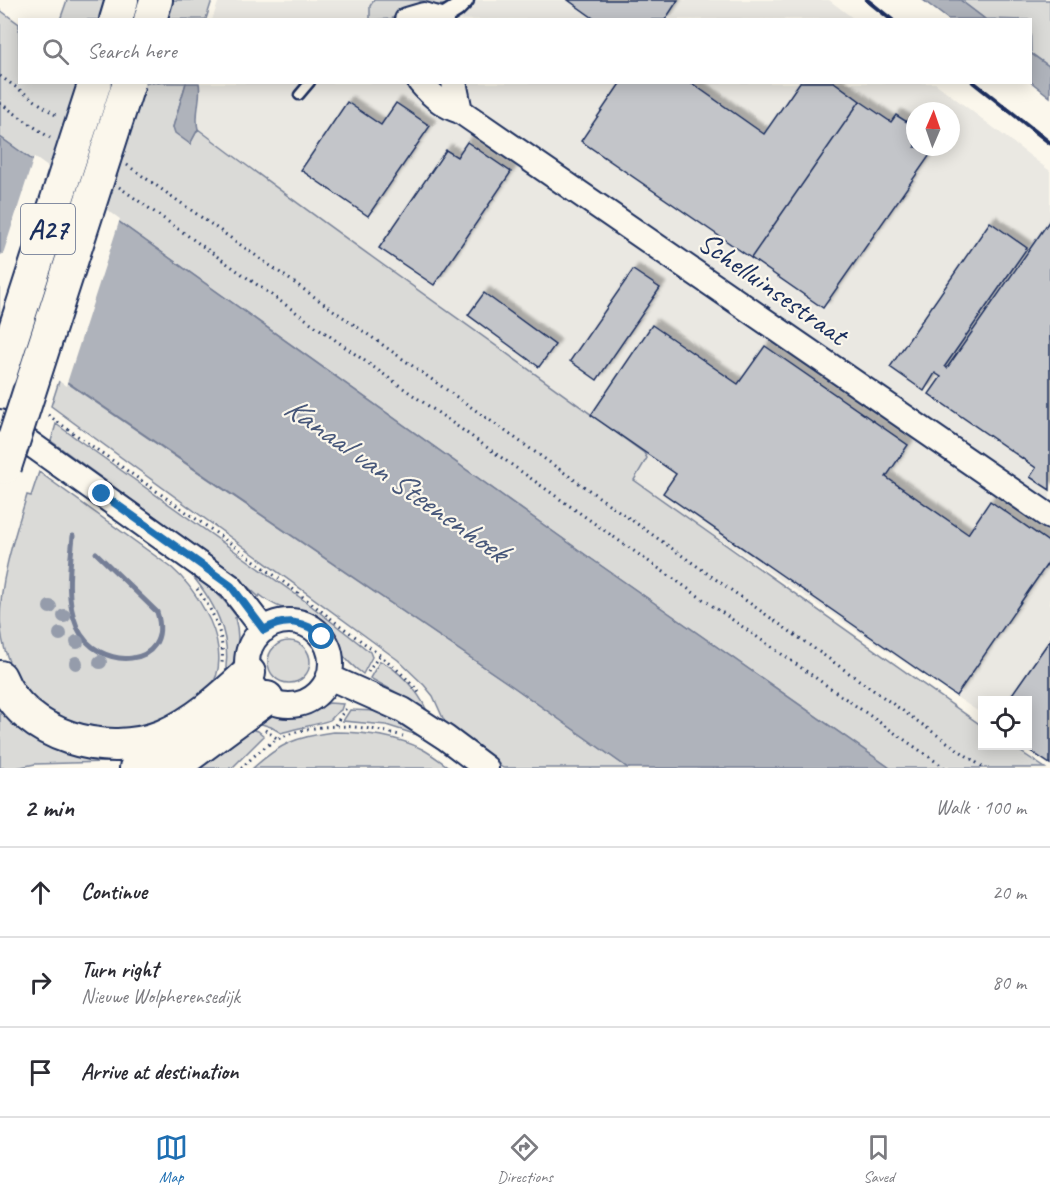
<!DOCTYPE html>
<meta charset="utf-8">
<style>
body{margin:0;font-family:Caveat,sans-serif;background:#f7f7f7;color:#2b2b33}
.controls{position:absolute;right:18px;bottom:18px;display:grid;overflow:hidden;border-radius:0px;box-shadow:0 3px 15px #0003}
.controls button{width:54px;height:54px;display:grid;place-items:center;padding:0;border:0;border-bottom:2px solid #e1e1e2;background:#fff;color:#2b2b33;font:30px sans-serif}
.compass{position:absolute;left:906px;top:102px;width:54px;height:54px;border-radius:50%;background:#fff;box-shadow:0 3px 15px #0003;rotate:2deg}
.stop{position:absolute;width:18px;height:18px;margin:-14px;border:4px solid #1f6fb2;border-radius:50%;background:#fff}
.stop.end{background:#1f6fb2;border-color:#fff;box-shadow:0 2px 6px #0008}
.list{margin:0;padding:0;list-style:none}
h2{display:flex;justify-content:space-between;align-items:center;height:78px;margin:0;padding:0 24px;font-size:26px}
h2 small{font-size:20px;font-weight:400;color:#7c7c81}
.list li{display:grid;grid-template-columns:39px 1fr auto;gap:18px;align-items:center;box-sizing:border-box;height:90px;padding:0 24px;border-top:2px solid #e1e1e2}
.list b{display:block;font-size:22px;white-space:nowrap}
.list p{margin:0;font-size:20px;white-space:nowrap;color:#7c7c81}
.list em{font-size:20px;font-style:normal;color:#7c7c81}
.icon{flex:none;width:33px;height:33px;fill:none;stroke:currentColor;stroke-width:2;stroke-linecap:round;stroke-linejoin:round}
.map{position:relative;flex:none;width:1050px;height:768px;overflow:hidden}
.search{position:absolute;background:#fff;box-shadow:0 3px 15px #0003;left:18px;right:18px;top:18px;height:66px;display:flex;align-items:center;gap:15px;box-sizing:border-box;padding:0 21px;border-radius:0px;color:#7c7c81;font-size:22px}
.sheet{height:348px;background:#fff}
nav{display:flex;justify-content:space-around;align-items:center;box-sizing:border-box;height:84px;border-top:2px solid #e1e1e2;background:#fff;font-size:16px;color:#7c7c81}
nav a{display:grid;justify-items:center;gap:3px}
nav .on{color:#1f6fb2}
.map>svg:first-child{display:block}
</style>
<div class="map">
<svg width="1050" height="768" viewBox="0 0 1050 768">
<defs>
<filter id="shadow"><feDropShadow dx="5.5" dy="-5.5" stdDeviation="1.5" flood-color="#0004"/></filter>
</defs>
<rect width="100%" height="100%" fill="#fbf7ec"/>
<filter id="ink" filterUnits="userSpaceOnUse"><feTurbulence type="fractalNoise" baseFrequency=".0167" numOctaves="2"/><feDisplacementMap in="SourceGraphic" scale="12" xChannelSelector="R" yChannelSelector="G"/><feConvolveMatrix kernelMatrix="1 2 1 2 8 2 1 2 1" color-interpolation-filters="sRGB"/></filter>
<g filter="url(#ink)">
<path fill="#eae8e2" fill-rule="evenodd" d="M219,0h610l25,19 -642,1z
M192,83h743l115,88v588l-22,-15v-44h-46v14l-372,-248 -433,-338zM915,111h36v36h-36z"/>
<path fill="#dadad7" stroke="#7a849a" stroke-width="1.5" d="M67,0h145l-6,19 -146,1z
M374,0h82l-10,5h-34l-21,14 -21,1v-14z
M960,0h90v67l-19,-14 -1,-33 -45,-1z
M0,10l19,14 1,58 166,1 -13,44 17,17 8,-15c146,111 298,215 446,324l3,5 -13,22 348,246v20h30l33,22h-155l-300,-210 -590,-421z
M60,378l455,310 113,80h-125l-56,-41 -14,-31 -9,-11 -26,-25 -347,-254z
M56,424l249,177 65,51 2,5 -9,17c-10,-7 -17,-14 -24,-24 -6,-9 -9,-19 -19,-27 -18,-14 -40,-10 -60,-28l-1,2 -25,-23 -183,-133z
M39,472l133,96c14,12 24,26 33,43 12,21 22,57 4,78 -8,10 -22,18 -33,24 -13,7 -27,14 -42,17 -13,2 -28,0 -41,-2 -55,-11 -90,-52 -93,-108 0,-42 15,-85 27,-125l4,1z
M183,565c22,15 38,30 54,52l-2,1c7,24 1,44 -12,65 13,-46 -10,-85 -40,-118z
M268 662a21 21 0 1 1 42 0a21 21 0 1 1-42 0Z
M380,661c17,7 39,31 46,48l-1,1 -17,-11 -38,-21z
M0,693l157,64 -51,5 -71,2 -19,4h-16z
M329,703l14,1 -2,6c-6,3 -7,7 -11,10 -3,2 -41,10 -49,13l-10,-6 -19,-6 16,-5 26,-1 12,-2z
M350,710l28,1 23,10 29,18 -44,-14 -43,-4z
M245,727l13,4 6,5 -32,32h-49z
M333,732c30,0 62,3 89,17 10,5 19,13 28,19h-197c28,-25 43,-31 80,-36z"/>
<path fill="#afb3bb" stroke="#747e96" stroke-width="1.5" d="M923,0h37l25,19h-37z
M1030,53l20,14v30l-19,-15z
M186,83h13c3,15 -5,30 -1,46l-8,15 -15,-11 -2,-6z
M0,137l590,421 300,210h-262l-113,-80 -515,-352z"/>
<path fill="#fbf7ec" d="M34,157l86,62 -54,167 -66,-46v-85l3,-1z"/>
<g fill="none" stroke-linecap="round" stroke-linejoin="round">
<path stroke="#747e96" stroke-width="5" d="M73,536c-3,30 -8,62 4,91 20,46 98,42 80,-15l-61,-59"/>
</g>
<path fill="#c3c5c9" stroke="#1b2f5e" stroke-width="1.5" filter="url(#shadow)" d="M568,0h110l-13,20h-69z
M621,82h69l74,52 36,-52h34l26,19 -109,157 -170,-117z
M860,101l31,21 5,-7 19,12v20h10l7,5 -109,156 -72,-50z
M347,102l34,23 15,-22 34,23 -62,90 -67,-46z
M467,142l44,30 -77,113 -55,-37 67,-98 11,7z
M1050,220v270l-20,-13 6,-9 -107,-74 12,-17 -6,-4 -11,18 -34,-24 100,-145 37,26 -82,118 2,2z
M633,270l27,18 -63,92 -27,-19z
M484,293l71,52 -16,22 -71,-52z
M652,325l86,59 27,-38 143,99 -22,32 82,57 22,-33 60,42v17l-94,136 -293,-203 13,-19 -85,-59z
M1050,640v124l-27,-18h5v-46h-20z"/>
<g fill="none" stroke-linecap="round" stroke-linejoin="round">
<g stroke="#1b2f5e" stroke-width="13">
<path id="lane" d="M299,95l11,-13"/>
</g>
<g stroke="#1b2f5e" stroke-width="21">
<path id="street" d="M440,19l16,-10 9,-9"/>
</g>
<g stroke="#1b2f5e" stroke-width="28">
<path id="secondary" d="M407,20l17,-5 17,5
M420,82c11,13 23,24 40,29l590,406
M454,82l6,29
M0,422l231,165 33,43
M247 663a42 42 0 1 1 84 0a42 42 0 1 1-84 0Z
M329,677l74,33 43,28 40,30"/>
</g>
<g stroke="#1b2f5e" stroke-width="36">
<path id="highway" d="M116,20l6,-20
M150,20l6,-20
M0,677c24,60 107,82 163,59 33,-14 60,-39 86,-63
M136,768l44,-6 87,-64"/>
</g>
<path stroke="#1b2f5e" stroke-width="3" stroke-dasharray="1.5 4.5" stroke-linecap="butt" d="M0,76l57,40
M0,103l50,35
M127,165l857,603
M119,187l489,346 337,235
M48,415c95,68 194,133 286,206 28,21 66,46 87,74
M197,589c16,21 28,47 25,74
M368,672l11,-16
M335,725l11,-17
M265,730l13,9
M241,768c11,-10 23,-22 37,-29 40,-19 84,-14 125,-3"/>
<use href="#lane" stroke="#fbf7ec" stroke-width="8"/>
<use href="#street" stroke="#fbf7ec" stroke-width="16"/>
<use href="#secondary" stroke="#fbf7ec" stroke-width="24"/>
<use href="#highway" stroke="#fbf7ec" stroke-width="32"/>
<path stroke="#1b2f5e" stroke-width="4.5" d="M867,0l25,20
M973,82l77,61"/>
<g stroke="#1b2f5e" stroke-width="36" stroke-linecap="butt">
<path id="highway-bridge" d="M0,375l95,-293
M5,467l124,-385"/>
</g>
<use href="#highway-bridge" stroke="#fbf7ec" stroke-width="32"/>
</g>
<g fill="#959cab">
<circle cx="50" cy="607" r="7"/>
<circle cx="64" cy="616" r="7"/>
<circle cx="60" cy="634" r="7"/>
<circle cx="77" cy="642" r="7"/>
<circle cx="100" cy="662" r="7"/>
<circle cx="76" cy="663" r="7"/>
</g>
</g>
<g fill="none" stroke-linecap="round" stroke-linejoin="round" filter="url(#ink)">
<path stroke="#1f6fb2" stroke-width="8" d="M102,494l129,92 33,44c20,-12 41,-10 58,7"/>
</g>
<g text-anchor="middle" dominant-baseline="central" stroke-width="4.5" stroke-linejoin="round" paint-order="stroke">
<rect fill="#fbf7ec" stroke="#5e6b89" stroke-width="1.5" x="21" y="204" width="54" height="50" rx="4.5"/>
<g font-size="28" font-weight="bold" fill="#1b2f5e">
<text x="48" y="229">A27</text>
</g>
<g font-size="30" fill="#1b2f5e" stroke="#fbf7ec">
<text transform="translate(773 288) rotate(35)">Schelluinsestraat</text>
</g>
<g font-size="32" font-style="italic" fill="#47577a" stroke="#fbf7ec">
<text transform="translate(396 479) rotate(35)">Kanaal van Steenenhoek</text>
</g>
</g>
</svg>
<div class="controls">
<button><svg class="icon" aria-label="locate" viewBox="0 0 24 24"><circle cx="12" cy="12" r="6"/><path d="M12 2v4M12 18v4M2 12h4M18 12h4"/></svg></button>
</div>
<svg class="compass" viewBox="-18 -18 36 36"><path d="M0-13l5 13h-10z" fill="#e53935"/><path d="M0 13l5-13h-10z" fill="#7c7c81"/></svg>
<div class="stop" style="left:322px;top:637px"></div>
<div class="stop end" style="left:102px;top:494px"></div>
<div class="search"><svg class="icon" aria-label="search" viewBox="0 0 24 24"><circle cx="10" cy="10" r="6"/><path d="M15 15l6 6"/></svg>Search here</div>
</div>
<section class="sheet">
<h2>2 min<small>Walk · 100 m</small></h2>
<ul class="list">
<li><svg class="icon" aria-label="ahead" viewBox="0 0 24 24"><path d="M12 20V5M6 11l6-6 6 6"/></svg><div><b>Continue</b></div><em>20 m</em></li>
<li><svg class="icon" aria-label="right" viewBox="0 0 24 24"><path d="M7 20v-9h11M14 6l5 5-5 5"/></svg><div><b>Turn right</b><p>Nieuwe Wolpherensedijk</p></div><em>80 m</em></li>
<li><svg class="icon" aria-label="arrive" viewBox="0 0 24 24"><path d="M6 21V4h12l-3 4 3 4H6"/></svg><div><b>Arrive at destination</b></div></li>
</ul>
</section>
<nav>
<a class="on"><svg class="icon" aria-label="map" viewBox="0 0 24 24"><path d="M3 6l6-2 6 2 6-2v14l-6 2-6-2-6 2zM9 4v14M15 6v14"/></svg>Map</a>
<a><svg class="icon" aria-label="directions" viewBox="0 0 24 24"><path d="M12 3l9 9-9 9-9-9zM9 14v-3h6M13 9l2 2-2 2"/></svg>Directions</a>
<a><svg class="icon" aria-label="saved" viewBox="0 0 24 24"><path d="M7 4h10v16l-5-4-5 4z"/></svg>Saved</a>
</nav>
